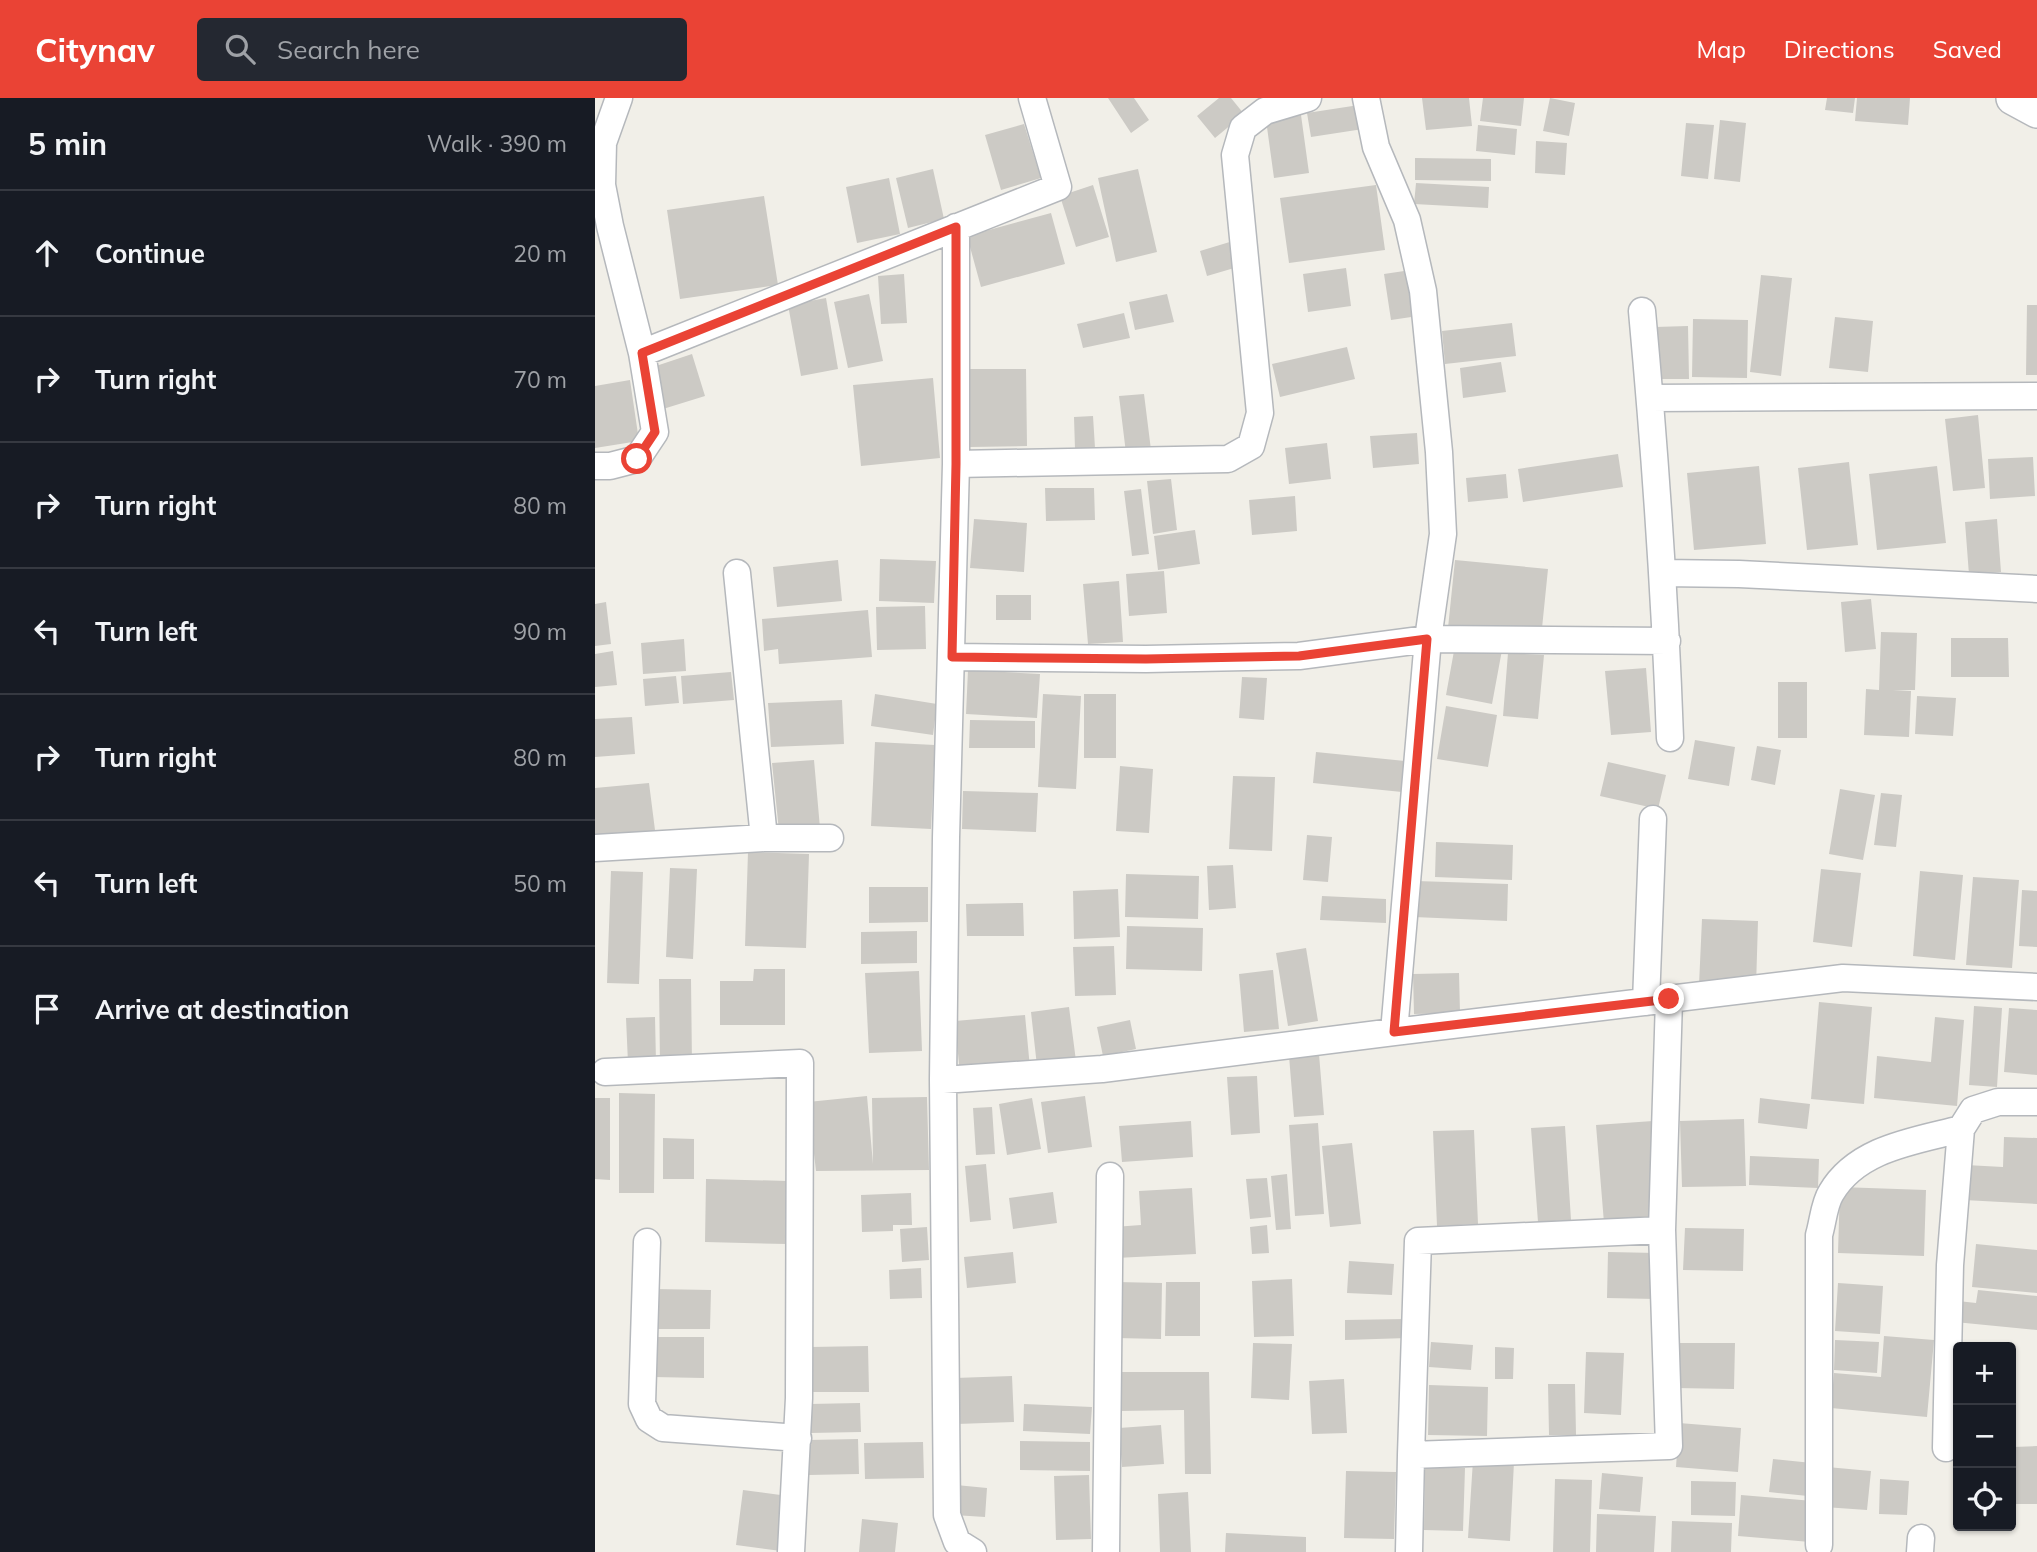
<!DOCTYPE html>
<meta charset="utf-8">
<style>
body{margin:0;font-family:Mulish,sans-serif;background:#242831;color:#f1f3f6}
.controls{position:absolute;right:21px;bottom:21px;display:grid;overflow:hidden;border-radius:7px;box-shadow:0 2px 5px #0004}
.controls button{width:63px;height:63px;display:grid;place-items:center;padding:0;border:0;border-bottom:2px solid #363941;background:#171b24;color:#f1f3f6;font:35px sans-serif}
.stop{position:absolute;width:21px;height:21px;margin:-16px;border:5px solid #ea4335;border-radius:50%;background:#fff}
.stop.end{background:#ea4335;border-color:#fff;box-shadow:0 2px 7px #0008}
.list{margin:0;padding:0;list-style:none}
h2{display:flex;justify-content:space-between;align-items:center;height:91px;margin:0;padding:0 28px;font-size:30px}
h2 small{font-size:23px;font-weight:400;color:#9ea1a6}
.list li{display:grid;grid-template-columns:46px 1fr auto;gap:21px;align-items:center;box-sizing:border-box;height:126px;padding:0 28px;border-top:2px solid #363941}
.list b{display:block;font-size:26px;white-space:nowrap}
.list em{font-size:23px;font-style:normal;color:#9ea1a6}
.icon{flex:none;width:38px;height:38px;fill:none;stroke:currentColor;stroke-width:2;stroke-linecap:round;stroke-linejoin:round}
.map{position:relative;flex:none;width:1442px;height:1454px;overflow:hidden}
header{display:flex;align-items:center;gap:42px;box-sizing:border-box;height:98px;padding:0 35px;background:#ea4335;color:#fff}
header strong{font-size:33px}
nav{display:flex;gap:38px;margin-inline-start:auto;font-size:24px}
.search{width:490px;height:63px;background:#242831;display:flex;align-items:center;gap:18px;box-sizing:border-box;padding:0 24px;border-radius:7px;color:#9ea1a6;font-size:26px}
main{display:flex}
aside{flex:1;background:#171b24}
.map>svg:first-child{display:block}
</style>
<header>
<strong>Citynav</strong>
<div class="search"><svg class="icon" aria-label="search" viewBox="0 0 24 24"><circle cx="10" cy="10" r="6"/><path d="M15 15l6 6"/></svg>Search here</div>
<nav><a>Map</a><a>Directions</a><a>Saved</a></nav>
</header>
<main>
<aside>
<h2>5 min<small>Walk · 390 m</small></h2>
<ul class="list">
<li><svg class="icon" aria-label="ahead" viewBox="0 0 24 24"><path d="M12 20V5M6 11l6-6 6 6"/></svg><div><b>Continue</b></div><em>20 m</em></li>
<li><svg class="icon" aria-label="right" viewBox="0 0 24 24"><path d="M7 20v-9h11M14 6l5 5-5 5"/></svg><div><b>Turn right</b></div><em>70 m</em></li>
<li><svg class="icon" aria-label="right" viewBox="0 0 24 24"><path d="M7 20v-9h11M14 6l5 5-5 5"/></svg><div><b>Turn right</b></div><em>80 m</em></li>
<li><svg class="icon" aria-label="left" viewBox="0 0 24 24"><path d="M17 20v-9H6M10 6l-5 5 5 5"/></svg><div><b>Turn left</b></div><em>90 m</em></li>
<li><svg class="icon" aria-label="right" viewBox="0 0 24 24"><path d="M7 20v-9h11M14 6l5 5-5 5"/></svg><div><b>Turn right</b></div><em>80 m</em></li>
<li><svg class="icon" aria-label="left" viewBox="0 0 24 24"><path d="M17 20v-9H6M10 6l-5 5 5 5"/></svg><div><b>Turn left</b></div><em>50 m</em></li>
<li><svg class="icon" aria-label="arrive" viewBox="0 0 24 24"><path d="M6 21V4h12l-3 4 3 4H6"/></svg><div><b>Arrive at destination</b></div></li>
</ul>
</aside>
<div class="map">
<svg width="1442" height="1454" viewBox="0 0 1442 1454">
<rect width="100%" height="100%" fill="#f1efe8"/>
<path fill="#cccac5" d="M513,0h26l15,22 -18,13z
M624,0h12l13,16 -29,24 -18,-22z
M827,0h47l3,28 -46,4z
M888,0h41l-3,28 -41,-5z
M955,0l25,5 -6,33 -26,-5z
M1232,0h28l-2,15 -28,-3z
M1262,0h53l-2,27 -53,-4z
M764,7l4,24 -52,8 -4,-24z
M706,17l8,58 -35,5 -8,-58z
M1125,22l26,3 -6,59 -26,-3z
M1091,25l28,2 -6,54 -27,-3z
M429,26l17,54 -40,12 -16,-55z
M883,27l39,4 -2,26 -39,-4z
M941,43l31,2 -2,32 -30,-2z
M820,60l76,1v22l-76,-1z
M338,71l11,50 -36,9 -12,-50z
M543,71l19,83 -41,10 -18,-84z
M294,80l11,56 -43,9 -11,-56z
M821,85l73,4 -1,21 -74,-4z
M498,87l16,52 -33,10 -16,-51z
M781,87l9,65 -96,13 -9,-65z
M169,98l14,89 -98,14 -13,-89z
M456,115l14,51 -84,23 -14,-51z
M638,143l8,25 -34,10 -7,-25z
M751,170l5,38 -43,6 -5,-38z
M816,172l7,46 -27,4 -7,-46z
M309,176l3,49 -26,1 -3,-48z
M1166,177l31,3 -11,98 -31,-4z
M274,196l14,67 -35,7 -14,-66z
M572,196l7,28 -39,8 -6,-28z
M231,200l12,71 -37,7 -13,-71z
M1432,207h10v70h-11z
M529,215l6,25 -47,10 -6,-24z
M1240,219l38,4 -5,51 -39,-4z
M1098,221l55,1 -1,58 -55,-1z
M917,225l4,33 -71,8 -3,-33z
M1093,228l1,53h-33l-1,-52z
M752,249l8,32 -75,18 -8,-33z
M97,256l13,42 -42,13 -13,-41z
M906,264l5,30 -43,6 -3,-30z
M374,271h57l1,77 -57,1z
M338,280l7,80 -79,8 -8,-81z
M35,282l9,61 -44,7v-62z
M549,296l7,56 -25,3 -7,-57z
M1383,317l7,73 -32,3 -8,-72z
M498,318l2,32 -20,1 -1,-32z
M822,335l2,31 -46,4 -3,-32z
M732,345l4,36 -42,5 -4,-36z
M1023,356l5,33 -100,15 -5,-33z
M1438,359l2,39 -45,3 -2,-40z
M1254,364l9,83 -51,5 -9,-82z
M1164,368l7,78 -72,6 -7,-77z
M1342,368l9,77 -69,7 -8,-76z
M911,376l2,24 -40,4 -2,-24z
M576,381l6,51 -24,4 -6,-53z
M450,390h49l1,32 -49,1z
M546,391l8,65 -17,2 -8,-65z
M700,398l2,35 -45,4 -3,-35z
M379,421l53,4 -3,49 -54,-4z
M1402,421l4,53 -32,3 -4,-53z
M600,432l5,34 -42,6 -4,-34z
M285,461l56,2 -2,42 -55,-2z
M243,462l4,41 -65,6 -4,-40z
M860,462l93,9 -7,69 -93,-10z
M569,473l3,42 -38,3 -3,-42z
M524,483l4,61 -35,2 -5,-60z
M401,497h35v25h-35z
M1276,501l5,50 -31,3 -4,-50z
M11,504l5,42 -16,2v-42z
M330,508l1,43 -49,1 -1,-43z
M273,512l4,47 -93,7 -1,-15 -14,2 -2,-32z
M1286,534l36,1 -2,57h-22l18,1 -2,46 -45,-2 2,-46 13,1z
M1356,540h57l1,39h-58z
M89,541l2,32 -43,3 -2,-31z
M861,542l46,10 -10,54 -46,-9z
M18,553l4,34 -22,2v-33z
M913,555l36,2 -6,64 -35,-3z
M1051,570l5,64 -40,3 -6,-64z
M373,572l72,4 -3,44 -71,-4z
M136,574l3,28 -51,4 -2,-28z
M81,578l3,27 -34,3 -2,-27z
M647,579l25,1 -3,42 -25,-2z
M1183,584h29v56h-29z
M280,596l62,10 -4,31 -62,-9z
M448,596l38,2 -5,93 -38,-2z
M489,596h32v64h-32z
M1322,598l39,2 -3,38 -38,-2z
M247,602l2,44 -73,3 -3,-44z
M851,608l51,9 -9,52 -51,-8z
M37,619l3,37 -40,3v-38z
M375,622l65,1v27h-66z
M1100,642l40,7 -6,39 -41,-7z
M280,644l60,3 -4,84 -60,-3z
M1162,648l24,4 -6,35 -24,-5z
M721,654l89,9 -3,31 -89,-9z
M219,662l6,68 -41,3 -7,-68z
M1013,664l58,13 -8,34 -58,-13z
M525,668l33,3 -4,64 -33,-2z
M638,678l42,1 -3,74 -43,-2z
M54,685l7,55 -61,7v-57z
M1245,691l35,6 -12,65 -34,-6z
M368,693l75,2 -2,39 -74,-3z
M1286,695l21,2 -6,52 -22,-2z
M712,737l25,2 -4,45 -25,-2z
M841,744l77,3 -1,35 -77,-3z
M153,754l61,2 -3,94 -61,-2z
M638,767l3,43 -27,2 -2,-44z
M75,770l27,1 -4,90 -27,-2z
M1226,771l40,4 -9,74 -39,-5z
M16,773l32,1 -4,112 -32,-1z
M1325,773l43,4 -8,85 -42,-4z
M531,776l73,2 -1,43 -73,-2z
M1378,779l46,3 -7,88 -46,-3z
M821,783l92,3 -1,37 -93,-4z
M274,789h59v35l-59,1z
M523,791l2,48 -46,2 -1,-48z
M1427,792l15,1v56l-18,-1z
M727,798l64,3v24l-66,-3z
M428,805l1,33h-57l-1,-32z
M1107,821l56,2 -2,66 -57,-2z
M532,828l76,2 -1,43 -76,-2z
M322,833v32l-56,1v-32z
M519,848l2,49 -41,1 -2,-49z
M711,850l12,73 -30,5 -12,-73z
M159,871h31v56h-65v-44h33z
M678,872l6,59 -35,3 -5,-58z
M324,873l3,80 -53,2 -4,-80z
M864,875l1,40 -46,1 -1,-40z
M64,881h32l1,86 -32,1z
M1224,904l53,5 -8,97 -53,-5z
M1379,908l28,2 -5,79 -28,-2z
M474,909l7,54 -39,5 -6,-54z
M1414,910l28,2v65l-33,-3z
M430,917l5,53 -70,7 -5,-54z
M60,919l1,46h-28l-2,-45z
M1340,919l29,3 -7,86 -83,-8 3,-42 54,6z
M535,922l6,29 -33,7 -6,-29z
M724,956l5,61 -30,2 -5,-61z
M662,978l3,57 -29,2 -4,-58z
M24,995l36,1 -1,99h-35z
M272,998l6,68 -1,-66 55,-1 2,73 -113,1 -8,-69z
M490,998l7,51 -44,6 -7,-51z
M0,1000h15v82l-15,-1z
M437,1000l9,51 -34,6 -8,-51z
M1165,1000l50,6 -3,25 -49,-6z
M397,1009l3,47 -19,1 -3,-47z
M1149,1021l2,67 -64,1 -2,-66z
M596,1023l2,36 -71,5 -3,-36z
M1058,1023l7,98 -56,4 -8,-98z
M723,1025l6,91 -29,2 -6,-91z
M970,1028l6,94 -33,2 -7,-94z
M879,1032l4,94 -41,2 -4,-95z
M1409,1039l33,1v66l-73,-4 2,-35 37,2z
M68,1040l31,1v40h-31z
M757,1045l9,81 -31,3 -8,-81z
M1155,1058l69,3 -1,29 -69,-3z
M391,1066l5,56 -21,2 -5,-56z
M692,1076l4,55 -15,1 -5,-54z
M672,1080l4,39 -21,2 -4,-40z
M111,1081l82,2 -1,63 -82,-2z
M1245,1089l86,3 -2,66 -86,-3z
M597,1090l4,66 -80,4 -2,-31 27,-2 -2,-34z
M458,1094l4,31 -44,6 -4,-31z
M316,1095l1,32h-19v6l-31,1 -1,-37z
M672,1127l2,28 -17,1 -2,-27z
M332,1129l2,33 -27,2 -2,-33z
M1090,1130l59,1 -1,42 -60,-1z
M1381,1146l61,6v43l-65,-6z
M418,1154l3,31 -49,5 -3,-31z
M1013,1154l49,1 -1,46 -49,-1z
M754,1163l45,3 -2,31 -45,-2z
M326,1170l1,30 -32,1 -1,-29z
M697,1181l2,57 -40,1 -2,-56z
M522,1184l45,1 -1,56 -45,-1z
M571,1184h34v54h-35z
M1243,1185l45,3 -3,48 -45,-3z
M60,1191l56,1 -1,39h-55z
M1383,1192l59,6v34l-82,-8 3,-21 18,2z
M811,1221l1,19 -62,2v-20z
M1289,1238l50,4 -7,77 -96,-9 3,-35 47,4z
M58,1239h51v41l-51,-1z
M1240,1242l44,2 -2,31 -43,-3z
M836,1244l42,3 -2,25 -42,-3z
M658,1245l39,1 -3,56 -38,-2z
M1081,1245h59l-1,46 -59,-1z
M273,1248l1,46h-57l-1,-45z
M900,1249l19,1 -1,31h-18z
M991,1254l38,1 -3,62 -37,-2z
M525,1274h89l2,102h-26l-1,-64 -64,1z
M417,1278l2,46 -57,2 -2,-46z
M749,1281l3,54 -35,1 -3,-53z
M953,1286h27l1,51h-27z
M834,1287l59,2 -1,49 -59,-1z
M265,1305l1,29 -51,1 -1,-29z
M429,1306l68,3 -2,27 -67,-3z
M1084,1325l62,5 -3,44 -62,-5z
M566,1327l3,39 -42,3 -3,-39z
M263,1341l1,35 -50,1 -1,-35z
M425,1343l70,1v29l-70,-1z
M1359,1343h4v63l-5,-1z
M328,1344l1,36 -59,1 -1,-36z
M1442,1348v58h-24v-57z
M1178,1361l39,4 -4,33 -39,-4z
M878,1362l41,2 -4,79 -42,-3z
M830,1369l40,1 -2,63 -39,-1z
M1232,1369l44,4 -4,39 -43,-3z
M751,1373l50,1 -2,67 -50,-1z
M1007,1375l41,4 -3,35 -41,-3z
M494,1377l2,64 -35,1 -2,-64z
M960,1381l37,1 -2,72h-37z
M1285,1381l29,2 -2,34 -28,-1z
M1096,1383l45,1 -1,34 -44,-1z
M361,1387l31,3 -2,29 -31,-2z
M148,1392l45,6 -7,55 -45,-6z
M593,1394l3,60h-31l-2,-58z
M1146,1397l72,6 -3,41 -72,-6z
M1002,1416l59,2 -2,36h-58z
M267,1421l36,4 -3,29h-36z
M1077,1423l60,2 -1,29h-60z
M631,1435l80,4v15h-81z"/>
<g fill="none" stroke-linecap="round" stroke-linejoin="round">
<g stroke="#b5b8bc" stroke-width="29">
<path id="minor" d="M771,0l10,49 31,73 16,71 16,161 4,82 -15,105 -34,393 275,-33
M361,129v237l-10,374 -3,242 4,435 10,27 16,10
M1047,213c13,142 23,285 28,427
M47,255l416,-166 -26,-89
M1055,300l387,-2
M361,366l272,-5 23,-13 9,-33 -25,-258 8,-27 22,-17 43,-13
M0,368h15l27,-7 18,-27 -13,-79 -32,-127 -8,-41 1,-42 16,-45
M142,475l27,265
M1067,475l77,1 298,15
M357,559l194,2 153,-3 129,-17 239,2
M0,750l169,-10h66
M1051,904l7,-183
M10,974l195,-9 -1,335 -8,154
M348,982l159,-11 292,-37
M1067,1132l-244,11 -7,214 258,-9 -7,-216 7,-231 174,-21 194,9
M52,1144l-5,162 7,15 14,9 135,10
M1351,1350l4,-183 11,-136 12,-19 25,-8h39
M1224,1447v-310c4,-13 5,-31 12,-42 26,-45 84,-52 130,-64
M511,1454l4,-376
M814,1454l2,-97
M1325,1454l1,-14"/>
</g>
<g stroke="#b5b8bc" stroke-width="36">
<path id="tertiary" d="M1418,0l24,13"/>
</g>
<use href="#minor" stroke="#fff" stroke-width="26"/>
<use href="#tertiary" stroke="#fff" stroke-width="33"/>
</g>
<g fill="none" stroke-linecap="round" stroke-linejoin="round">
<path stroke="#ea4335" stroke-width="9" d="M42,361l18,-27 -13,-79 314,-126v237l-4,193 194,2 153,-3 128,-17 -33,393 275,-33"/>
</g>
</svg>
<div class="controls">
<button>+</button>
<button>−</button>
<button><svg class="icon" aria-label="locate" viewBox="0 0 24 24"><circle cx="12" cy="12" r="6"/><path d="M12 2v4M12 18v4M2 12h4M18 12h4"/></svg></button>
</div>
<div class="stop" style="left:42px;top:361px"></div>
<div class="stop end" style="left:1074px;top:901px"></div>
</div>
</main>
